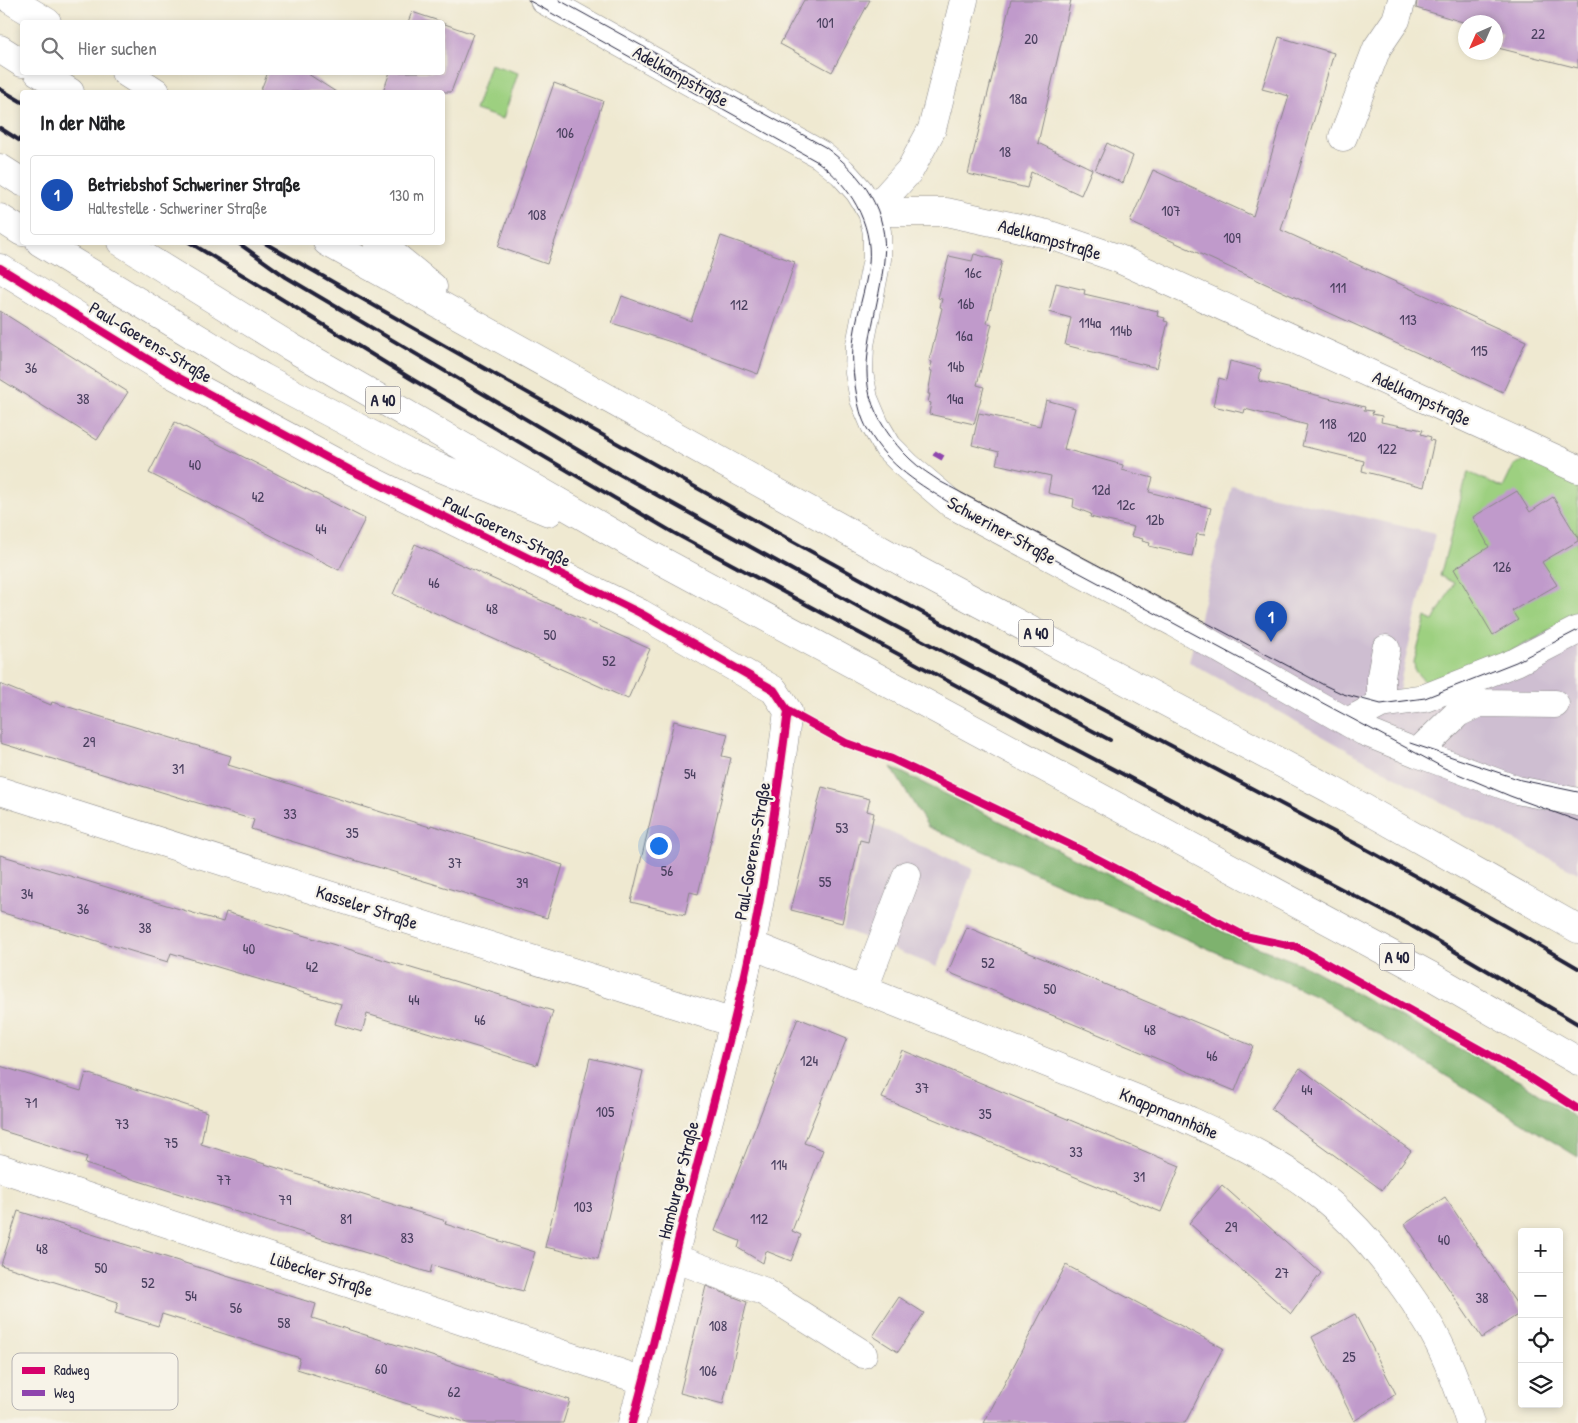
<!DOCTYPE html>
<html lang="de">
<meta charset="utf-8">
<style>
body{margin:0;font-family:"Patrick Hand",sans-serif;background:#f6f6f6;color:#202124}
.controls{position:absolute;right:15px;bottom:15px;display:grid;overflow:hidden;border-radius:5px;box-shadow:0 2px 8px #0003}
.controls button{width:45px;height:45px;display:grid;place-items:center;padding:0;border:0;border-bottom:1px solid #e0e0e0;background:#fff;color:#202124;font:25px sans-serif}
.compass{position:absolute;left:1458px;top:15px;width:45px;height:45px;border-radius:50%;background:#fff;box-shadow:0 2px 8px #0003;rotate:225deg}
.you{position:absolute;left:658px;top:845px;width:18px;height:18px;margin:-12px;border:4px solid #fff;border-radius:50%;background:#1a73e8;box-shadow:0 0 0 8px #1a73e833}
.badge{display:grid;place-items:center;width:32px;height:32px;border-radius:50%;background:#b45309;color:#fff;font-size:16px;font-weight:700}
.pin{position:absolute;translate:-50% -41px;filter:drop-shadow(0 1px 2px #0008)}
.pin::after{content:'';position:absolute;top:26px;width:18px;height:15px;background:inherit;clip-path:polygon(0 0,100% 0,50% 100%)}
.list{margin:0;padding:0;list-style:none}
h2{display:flex;justify-content:space-between;align-items:center;height:65px;margin:0;padding:0 20px;font-size:21px}
h2 small{font-size:16px;font-weight:400;color:#757577}
.list li{display:grid;grid-template-columns:32px 1fr auto;gap:15px;align-items:center;box-sizing:border-box;height:80px;margin:0 10px 10px;padding:0 10px;border:1px solid #e0e0e0;border-radius:5px}
.list b{display:block;font-size:19px;white-space:nowrap}
.list p{margin:0;font-size:16px;white-space:nowrap;color:#757577}
.list em{font-size:16px;font-style:normal;color:#757577}
.icon{flex:none;width:28px;height:28px;fill:none;stroke:currentColor;stroke-width:2;stroke-linecap:round;stroke-linejoin:round}
.map{position:relative;flex:none;width:1578px;height:1423px;overflow:hidden}
.search{position:absolute;background:#fff;box-shadow:0 2px 8px #0003;left:20px;top:20px;width:425px;height:55px;display:flex;align-items:center;gap:12px;box-sizing:border-box;padding:0 18px;border-radius:5px;color:#757577;font-size:19px}
.panel{position:absolute;background:#fff;box-shadow:0 2px 8px #0003;left:20px;top:90px;width:425px;height:155px;border-radius:5px}
.map>svg:first-child{display:block}
</style>
<div class="map">
<svg width="1578" height="1423" viewBox="0 0 1578 1423">
<rect width="100%" height="100%" fill="#f7f3e8"/>
<filter id="ink" filterUnits="userSpaceOnUse"><feTurbulence type="fractalNoise" baseFrequency=".02" numOctaves="2"/><feDisplacementMap in="SourceGraphic" scale="10" xChannelSelector="R" yChannelSelector="G"/><feConvolveMatrix kernelMatrix="1 2 1 2 8 2 1 2 1" color-interpolation-filters="sRGB"/></filter>
<filter id="wash" filterUnits="userSpaceOnUse"><feTurbulence type="fractalNoise" baseFrequency=".0096" numOctaves="4" result="noise"/><feDisplacementMap in="SourceGraphic" scale="20" xChannelSelector="R" yChannelSelector="G"/><feGaussianBlur stdDeviation="1.12" result="paint"/><feColorMatrix in="noise" values="0 0 0 0 0 0 0 0 0 0 0 0 0 0 0 0 0 1.4 0 .05"/><feComposite in="paint" operator="in"/></filter>
<g filter="url(#wash)">
<rect width="100%" height="100%" fill="#efe9d1"/>
<path fill="#cebed1" d="M1232,486l203,48 -33,140 -4,24 141,-61 39,-24v260l-139,-72 -250,-139z
M867,822l106,47 -36,98 -94,-38z"/>
<path fill="#9dd080" stroke="#60795e" d="M490,64l28,9 -15,46 -28,-9z
M1522,461l15,2 41,24v126l-39,24 -46,23 -66,24 -12,-13 -1,-9 12,-45 7,4 21,-38 -14,-7 28,-104 35,16 11,-23z"/>
<path fill="#7eb26e" stroke="#506a54" d="M891,767l353,175 60,23 217,117 57,37v38l-263,-162 -387,-168z"/>
<g id="blocks">
<path fill="#c09acb" d="M804,0h66l-38,72 -52,-28z
M1011,0h60l-33,143 54,26 -11,26 -50,-23 -4,16 -59,-14z
M1417,0h161v68l-80,-20 4,-14 -6,-2v-10l-30,1 -50,-15z
M412,12l30,10h-34z
M442,23l31,11 -22,58h-68l7,-20h52z
M1279,37l55,16 -53,177 245,111 -23,51 -373,-170 23,-52 100,46 36,-120 -27,-7z
M268,72h37l31,20h-76z
M554,83l49,18 -56,163 -49,-17z
M1107,143l26,13 -10,27 -28,-13z
M721,236l74,26 -37,112 -87,-32 -59,-19 10,-27 69,25z
M974,254l28,7 -15,62 5,1 -15,61 7,2 -10,37 -45,-10 2,-11 -3,-1 2,-8h-2l4,-23 -2,-1 2,-8 -3,-1 13,-53 -2,-1 2,-8 -4,-1 11,-42 23,5z
M1056,283l29,7 -1,4 74,17 -1,5 8,2 -1,3 4,1 -11,46 -92,-23 6,-27 -22,-6z
M0,311l128,81 -31,48 -97,-61z
M1230,361l31,8 -2,12 106,26 -1,3 9,1 -1,3 10,2 -1,6 42,8 -2,4 10,3 -1,3 4,1 -10,46 -62,-16 2,-10 -62,-15 5,-21 -62,-16 -1,4 -31,-7 6,-28 7,2z
M1046,400l29,8 -11,41 59,16 -1,5 31,8 -4,14 62,16 -7,27 -7,-1 -5,22 -43,-10 1,-3 -8,-2 1,-2 -12,-3 3,-9 -44,-10 1,-3 -18,-7 1,-8 -26,-6 3,-17 -55,-12 3,-12 -27,-7 7,-32 61,13z
M175,422l190,97 -26,51 -190,-97z
M1517,491l13,21 23,-15 25,41v3l-36,21 15,23 -45,26 6,9 -25,15 -39,-66 35,-22 -16,-30z
M415,544l235,105 -22,50 -235,-105z
M0,684l51,21 1,-3 179,54 -3,9 202,62 1,-2 132,40 -16,53 -296,-89 3,-9 -254,-77z
M674,721l54,13 -6,22 9,2 -33,136 -8,-2 -5,23 -54,-13z
M822,787l48,12 -3,12 7,2 -6,29 -8,-2 -18,83 -51,-13z
M0,855l223,67 3,-10 327,99 -16,54 -170,-51 -5,18 -27,-8 6,-20 -170,-51 -3,9 -168,-50z
M967,927l286,119 -18,45 -287,-119z
M798,1018l49,20 -43,105 19,7 -31,81 9,4 -10,26 -25,-10 -3,12 -25,-15 2,-7 -25,-10z
M902,1050l278,116 -19,46 -279,-114z
M590,1058l53,13 -45,188 -53,-12z
M0,1066l81,25 5,-18 121,39 -6,32 245,77 -1,3 90,28 -12,39 -91,-26 -2,8 -345,-109 2,-7 -87,-27z
M1300,1068l111,83 -29,39 -111,-81z
M1222,1185l99,88 -30,41 -102,-91z
M1445,1197l77,115 -40,26 -77,-114z
M18,1211l298,93 -4,14 258,82 -7,23h-95l-171,-54 3,-11 -138,-44 -4,12 -43,-13 3,-11 -117,-37z
M1066,1265l157,83 -38,75h-201z
M706,1286l41,16 -24,102 -43,-11z
M899,1297l25,16 -26,39 -25,-16z
M1355,1314l41,80 -42,27 -42,-84z"/>
</g>
</g>
<g filter="url(#ink)">
<use href="#blocks" fill-opacity="0" stroke="#888686" stroke-width="1"/>
<g fill="none" stroke-linecap="round" stroke-linejoin="round">
<g stroke="#888686" stroke-width="29">
<path id="minor" d="M544,0l277,155 21,17 17,19 13,21 5,20v27l-17,86 -1,28 5,26 11,26 13,22 19,19 46,39 222,118 188,108 54,22 100,37 61,12
M1343,137l34,-89 19,-28 6,-20
M872,212h74l101,22 70,24 461,211
M872,212l38,-42 22,-41 32,-129
M0,268l170,105 180,97 290,143 134,77 14,21c-10,78 -21,158 -37,235 -16,79 -38,157 -58,235 -21,81 -38,162 -61,242
M1381,704v-28l5,-27
M1347,722l34,-18 44,-6 91,-36 62,-32
M1417,753l41,-40 21,-10 76,1
M0,791l734,232
M752,945l430,172c45,21 90,41 129,71 42,31 75,72 104,115 6,10 13,19 18,29 16,29 27,59 37,91
M864,989l43,-114
M0,1168l644,213
M674,1258l89,33 100,63"/>
</g>
<g stroke="#888686" stroke-width="29">
<path id="highway" d="M11,0l36,22
M0,49l22,14
M38,72l32,20
M125,72l31,20
M0,168l22,14
M0,218l22,14
M40,242l222,135 152,80 135,55
M121,242l168,104 358,207 786,424 145,84
M327,242l588,327 417,221 246,139
M378,242l55,45"/>
</g>
<use href="#minor" stroke="#fff" stroke-width="28"/>
<use href="#highway" stroke="#fff" stroke-width="28"/>
<path stroke="#22223b" stroke-width="1" d="M528,0l290,162c31,22 55,61 51,101 -3,27 -14,54 -16,82 -1,15 0,30 3,46 2,13 5,28 12,39 21,37 51,54 85,75l491,263 66,28 68,25
M559,0l266,147c38,28 64,64 59,113 -2,22 -8,45 -12,67 -4,22 -8,46 -2,69 6,23 23,47 40,63 9,9 21,16 31,23l383,203 19,9 38,10 44,-6 91,-36 62,-32
M1410,743l111,37 57,12"/>
<path stroke="#22223b" stroke-width="4" d="M0,89l22,13
M0,128l22,14
M189,242l221,136 264,155 361,195 375,197 168,99
M237,242l49,35 324,192 251,139 249,132
M263,242c251,144 503,287 758,424 186,100 375,195 557,302"/>
<path stroke="#8e44ad" stroke-width="6" stroke-dasharray="12 6" stroke-linecap="butt" d="M934,453l9,5"/>
<g stroke="#f7f3e8" stroke-width="11">
<path id="cycleway" d="M0,268l170,105 180,97 290,143 134,77 14,21c-10,78 -21,158 -37,235 -16,79 -38,157 -58,235 -21,81 -38,162 -61,242
M788,711l58,32 46,16 183,88 170,89 52,11 230,129 51,33"/>
</g>
<use href="#cycleway" stroke="#d6006c" stroke-width="8"/>
</g>
</g>
<g text-anchor="middle" dominant-baseline="central" stroke-width="4.5" stroke-linejoin="round" paint-order="stroke">
<g font-size="15" fill="#4a405f">
<text x="825" y="22">101</text>
<text x="1538" y="33">22</text>
<text x="1031" y="38">20</text>
<text x="1018" y="98">18a</text>
<text x="565" y="132">106</text>
<text x="1005" y="151">18</text>
<text x="1171" y="210">107</text>
<text x="537" y="214">108</text>
<text x="1232" y="237">109</text>
<text x="973" y="272">16c</text>
<text x="1338" y="287">111</text>
<text x="966" y="303">16b</text>
<text x="739" y="304">112</text>
<text x="1408" y="319">113</text>
<text x="1090" y="322">114a</text>
<text x="1121" y="330">114b</text>
<text x="964" y="335">16a</text>
<text x="1479" y="350">115</text>
<text x="956" y="366">14b</text>
<text x="31" y="367">36</text>
<text x="83" y="398">38</text>
<text x="955" y="398">14a</text>
<text x="1328" y="423">118</text>
<text x="1357" y="436">120</text>
<text x="1387" y="448">122</text>
<text x="195" y="464">40</text>
<text x="1101" y="489">12d</text>
<text x="258" y="496">42</text>
<text x="1126" y="504">12c</text>
<text x="1155" y="519">12b</text>
<text x="321" y="528">44</text>
<text x="1502" y="566">126</text>
<text x="434" y="582">46</text>
<text x="492" y="608">48</text>
<text x="550" y="634">50</text>
<text x="609" y="660">52</text>
<text x="89" y="741">29</text>
<text x="178" y="768">31</text>
<text x="690" y="773">54</text>
<text x="290" y="813">33</text>
<text x="842" y="827">53</text>
<text x="352" y="832">35</text>
<text x="455" y="862">37</text>
<text x="667" y="870">56</text>
<text x="825" y="881">55</text>
<text x="522" y="882">39</text>
<text x="27" y="893">34</text>
<text x="83" y="908">36</text>
<text x="145" y="927">38</text>
<text x="249" y="948">40</text>
<text x="988" y="962">52</text>
<text x="312" y="966">42</text>
<text x="1050" y="988">50</text>
<text x="414" y="999">44</text>
<text x="480" y="1019">46</text>
<text x="1150" y="1029">48</text>
<text x="1212" y="1055">46</text>
<text x="809" y="1060">124</text>
<text x="922" y="1087">37</text>
<text x="1307" y="1089">44</text>
<text x="31" y="1102">71</text>
<text x="605" y="1111">105</text>
<text x="985" y="1113">35</text>
<text x="122" y="1123">73</text>
<text x="171" y="1142">75</text>
<text x="1076" y="1151">33</text>
<text x="779" y="1164">114</text>
<text x="1139" y="1176">31</text>
<text x="224" y="1179">77</text>
<text x="285" y="1199">79</text>
<text x="583" y="1206">103</text>
<text x="346" y="1218">81</text>
<text x="759" y="1218">112</text>
<text x="1231" y="1226">29</text>
<text x="407" y="1237">83</text>
<text x="1444" y="1239">40</text>
<text x="42" y="1248">48</text>
<text x="101" y="1267">50</text>
<text x="1282" y="1272">27</text>
<text x="148" y="1282">52</text>
<text x="191" y="1295">54</text>
<text x="1482" y="1297">38</text>
<text x="236" y="1307">56</text>
<text x="284" y="1322">58</text>
<text x="718" y="1325">108</text>
<text x="1349" y="1356">25</text>
<text x="381" y="1368">60</text>
<text x="708" y="1370">106</text>
<text x="454" y="1391">62</text>
</g>
<g fill="#f7f3e8" stroke="#62616f" stroke-width="1">
<rect x="365.5" y="386.5" width="35" height="27" rx="4"/>
<rect x="1018.5" y="619.5" width="35" height="27" rx="4"/>
<rect x="1379.5" y="943.5" width="35" height="27" rx="4"/>
</g>
<g font-size="16" font-weight="bold" fill="#22223b">
<text x="383" y="400">A 40</text>
<text x="1036" y="633">A 40</text>
<text x="1397" y="957">A 40</text>
</g>
<g font-size="18" fill="#22223b" stroke="#f7f3e8">
<text transform="translate(681 76) rotate(29)">Adelkampstraße</text>
<text transform="translate(1050 239) rotate(16)">Adelkampstraße</text>
<text transform="translate(151 342) rotate(31)">Paul-Goerens-Straße</text>
<text transform="translate(1422 398) rotate(25)">Adelkampstraße</text>
<text transform="translate(1002 530) rotate(29)">Schweriner Straße</text>
<text transform="translate(507 531) rotate(26)">Paul-Goerens-Straße</text>
<text transform="translate(752 851) rotate(-80)">Paul-Goerens-Straße</text>
<text transform="translate(367 907) rotate(18)">Kasseler Straße</text>
<text transform="translate(1169 1113) rotate(23)">Knappmannhöhe</text>
<text transform="translate(678 1180) rotate(-76)">Hamburger Straße</text>
<text transform="translate(322 1274) rotate(18)">Lübecker Straße</text>
</g>
</g>
<rect x="12" y="1353" width="166" height="57" rx="8" fill="#f7f3e8" stroke="#b7b4b4" stroke-width="1"/>
<rect x="22" y="1367" width="23" height="7" fill="#d6006c"/>
<rect x="22" y="1390" width="23" height="6" fill="#8e44ad"/>
<g font-size="14" fill="#22223b">
<text x="54" y="1375">Radweg</text>
<text x="54" y="1398">Weg</text>
</g>
</svg>
<div class="controls">
<button>+</button>
<button>−</button>
<button><svg class="icon" aria-label="locate" viewBox="0 0 24 24"><circle cx="12" cy="12" r="6"/><path d="M12 2v4M12 18v4M2 12h4M18 12h4"/></svg></button>
<button><svg class="icon" aria-label="layers" viewBox="0 0 24 24"><path d="M12 4l9 5-9 5-9-5zM3 14l9 5 9-5"/></svg></button>
</div>
<svg class="compass" viewBox="-18 -18 36 36"><path d="M0-13l5 13h-10z" fill="#e53935"/><path d="M0 13l5-13h-10z" fill="#757577"/></svg>
<div class="you"></div>
<div class="pin badge" style="left:1271px;top:642px;background:#1a4fb4">1</div>
<div class="search"><svg class="icon" aria-label="search" viewBox="0 0 24 24"><circle cx="10" cy="10" r="6"/><path d="M15 15l6 6"/></svg>Hier suchen</div>
<section class="panel">
<h2>In der Nähe<small></small></h2>
<ul class="list">
<li><span class="badge" style="background:#1a4fb4">1</span><div><b>Betriebshof Schweriner Straße</b><p>Haltestelle · Schweriner Straße</p></div><em>130 m</em></li>
</ul>
</section>
</div>
